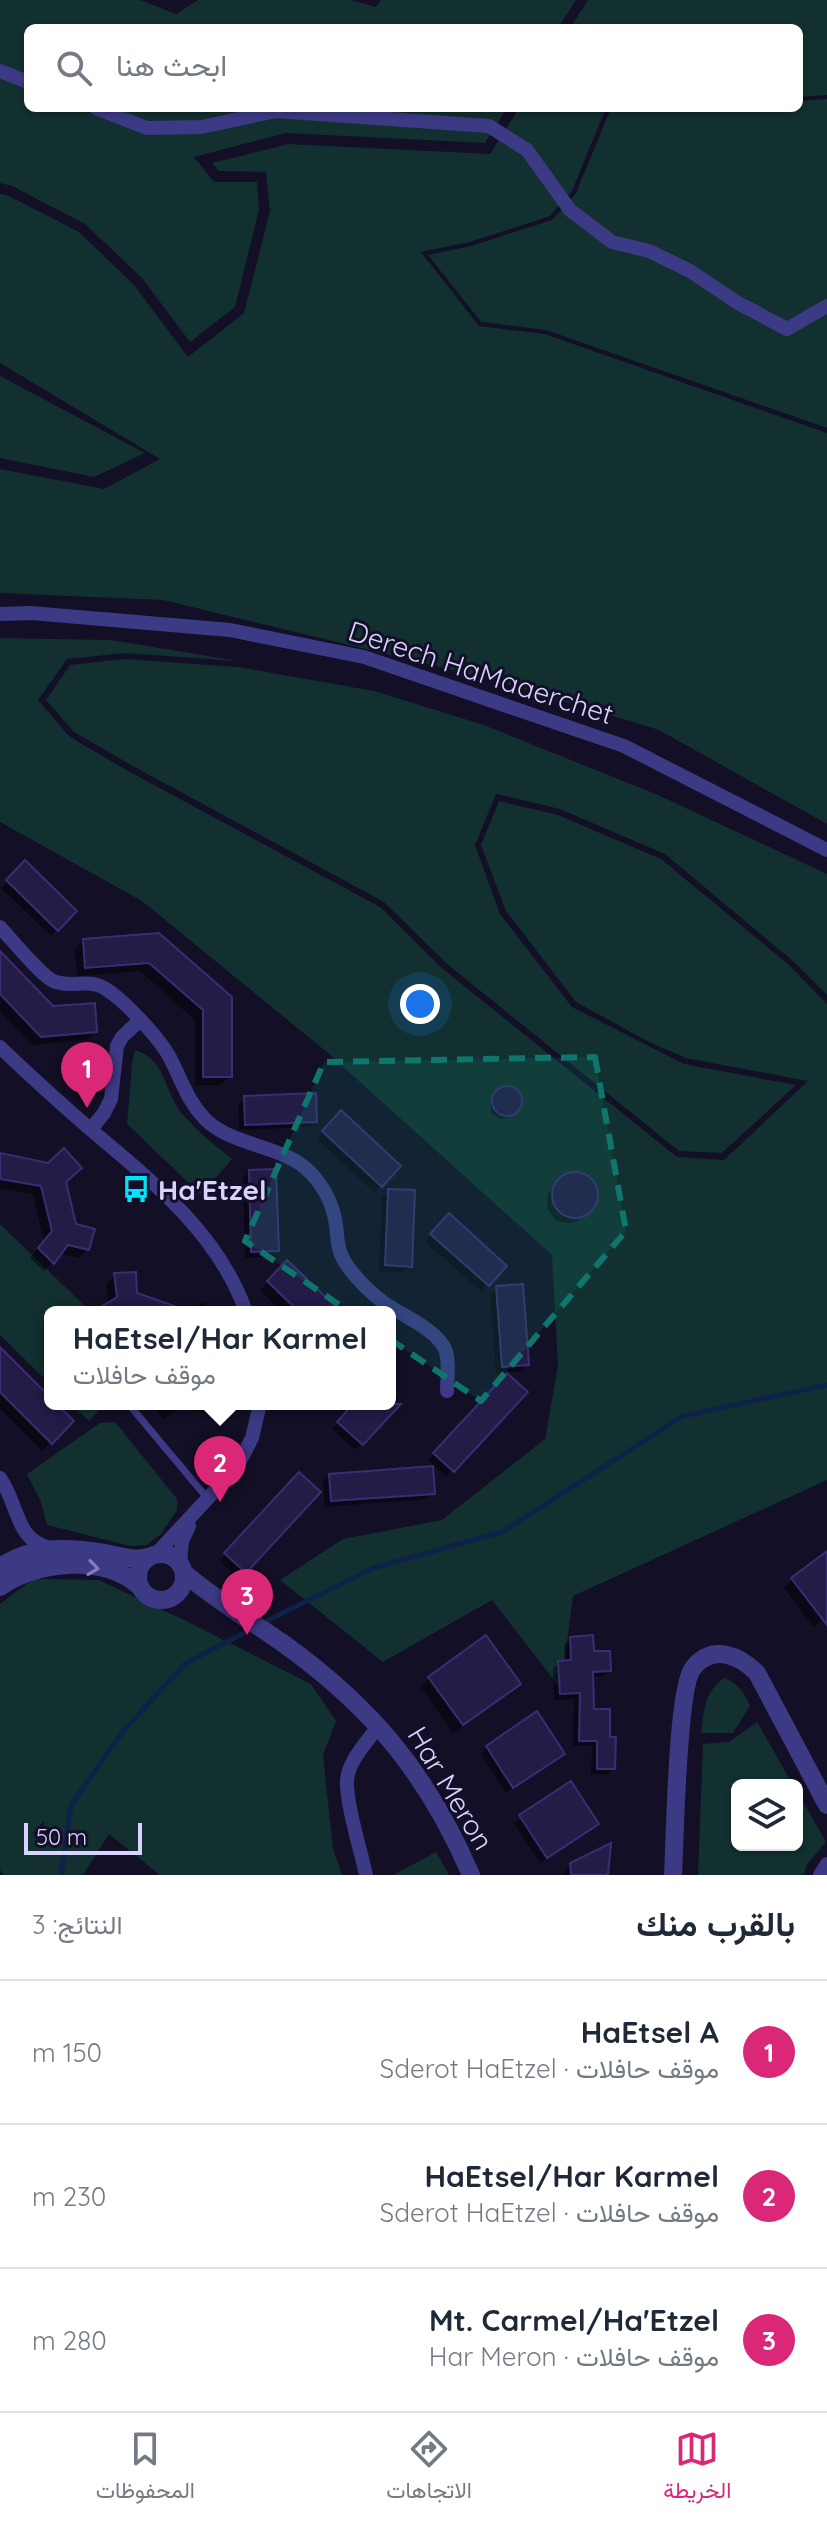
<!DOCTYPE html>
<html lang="ar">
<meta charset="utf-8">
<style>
body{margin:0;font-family:Quicksand,Vazirmatn,sans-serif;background:#f6f6f7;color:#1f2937;direction:rtl}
.controls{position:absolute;right:24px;bottom:24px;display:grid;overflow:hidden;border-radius:12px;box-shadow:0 2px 6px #0004}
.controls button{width:72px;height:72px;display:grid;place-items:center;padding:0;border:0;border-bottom:2px solid #e0e1e3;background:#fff;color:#1f2937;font:40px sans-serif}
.scale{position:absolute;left:24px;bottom:20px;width:118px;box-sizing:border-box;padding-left:8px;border:4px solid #d9d4ff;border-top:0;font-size:22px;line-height:28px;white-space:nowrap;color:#d9d4ff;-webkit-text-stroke:6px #130f26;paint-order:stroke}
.you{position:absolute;left:420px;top:1004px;width:28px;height:28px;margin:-20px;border:6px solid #fff;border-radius:50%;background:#1a73e8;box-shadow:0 0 0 12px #1a73e833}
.badge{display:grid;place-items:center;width:52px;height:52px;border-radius:50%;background:#db2777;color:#fff;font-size:26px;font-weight:700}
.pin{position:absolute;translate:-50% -66px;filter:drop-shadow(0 2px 4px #0008)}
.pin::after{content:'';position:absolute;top:42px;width:28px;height:24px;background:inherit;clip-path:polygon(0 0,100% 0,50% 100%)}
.popup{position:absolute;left:44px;top:1306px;width:352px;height:104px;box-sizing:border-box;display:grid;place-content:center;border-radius:12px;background:#fff;filter:drop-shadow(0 2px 6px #0005);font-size:26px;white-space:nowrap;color:#747a83}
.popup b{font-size:30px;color:#1f2937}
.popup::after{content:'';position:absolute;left:50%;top:100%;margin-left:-16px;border:16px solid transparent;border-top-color:#fff}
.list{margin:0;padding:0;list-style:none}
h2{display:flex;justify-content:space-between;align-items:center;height:104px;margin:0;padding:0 32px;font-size:34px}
h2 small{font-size:26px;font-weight:400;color:#747a83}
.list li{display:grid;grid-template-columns:52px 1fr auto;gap:24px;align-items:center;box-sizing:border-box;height:144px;padding:0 32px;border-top:2px solid #e0e1e3}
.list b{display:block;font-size:30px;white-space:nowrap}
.list p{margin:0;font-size:26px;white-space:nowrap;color:#747a83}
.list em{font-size:26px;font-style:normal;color:#747a83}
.icon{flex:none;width:44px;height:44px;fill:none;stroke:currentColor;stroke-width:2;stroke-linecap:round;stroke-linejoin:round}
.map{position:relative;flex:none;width:827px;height:1875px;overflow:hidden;direction:ltr}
.search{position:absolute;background:#fff;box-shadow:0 2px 6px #0004;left:24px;right:24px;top:24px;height:88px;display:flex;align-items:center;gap:20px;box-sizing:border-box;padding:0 28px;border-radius:12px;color:#747a83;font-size:30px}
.sheet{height:536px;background:#fff}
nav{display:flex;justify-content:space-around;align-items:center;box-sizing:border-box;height:112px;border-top:2px solid #e0e1e3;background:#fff;font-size:22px;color:#747a83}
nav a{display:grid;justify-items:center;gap:4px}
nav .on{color:#db2777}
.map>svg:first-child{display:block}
</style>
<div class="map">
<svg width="827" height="1875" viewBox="0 0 827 1875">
<rect width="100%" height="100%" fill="#130f26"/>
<path fill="#12302f" d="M0,0h140l36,14 22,-14h153l25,7 5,-7h195l-18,28h-530v80h479l-22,35 -199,-10 -92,24 20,25h43l2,28 -24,97 -45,35 -48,-64 -57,-54 -73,-38 -12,-3z
M588,0h239v95l-28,2v-69h-229z
M827,99v329l-281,-98 -65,-8 -53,-67 43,-9 81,-26 24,-27 35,-85h188v-7z
M519,108h87l-34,83 -22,25 -80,26 -49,10 58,74 66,8 282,99v391l-168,-94 -165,-50 -331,-80 -163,-7v-124l104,20 56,-30 -160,-96v-169l9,2 70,36 55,53 54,72 56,-44 26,-102 -4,-39 -47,-1 -7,-8 76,-19 202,10z
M0,376l2,1 143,76 -51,24 -94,-19z
M0,638l110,2 129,21 -115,-8 -57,6 -29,41 32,37 58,34 252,136 63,62 234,188 47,3 84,-79 -122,-23 -37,-16 -73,-40 -70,-91 -25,-66 18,-44 59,14 103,44 128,106 38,39v476l-254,116 -12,93 -69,-89 -109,62 -103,-82 63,-41 99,-19 103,-81 13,-73 -6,-111 -224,-202 -186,-152 -142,-79z
M124,659l114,8 136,24 110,34 174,70 169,79v121l-34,-34 -128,-107 -105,-45 -64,-15 -21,51 25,69 72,93 112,57 112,21 -74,68 -43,-2 -232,-187 -63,-62 -253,-137 -57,-33 -28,-32 24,-35z
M135,1050c35,12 27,43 50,67 14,16 31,29 47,42l-31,36 -74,-71 5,-60z
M0,1224l91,88h-41v72l-50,-49z
M71,1404h34l-16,17z
M115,1422l62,77v11l-16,24 -14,11 -17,1 -83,-21 -6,-23 -14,-28 73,-51z
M33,1579l66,1 85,40 127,64 25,37 -13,34 10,94 9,26h-182l-51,-41 -26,41h-79l-4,-5v-266z
M724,1678c15,6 20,14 26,28l-17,27h-32c4,-24 2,-39 23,-55z
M757,1722l36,63h-56v60h60v-54l29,51 -18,21 -5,12h-105l5,-131 26,-2z
M436,1852l13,23h-54v-1z"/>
<path fill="#0007" d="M25,863l49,48 -23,25 -50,-48z
M158,935l72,63v78l-9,9h-26v-65l-55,-49 -63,5 -2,-27 8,-8z
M0,954l52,54 43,24 -9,8 -54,5 -32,-33z
M502,1089h9l7,4 2,9 -11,15 -9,2 -9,-7v-13z
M245,1098l70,23 -6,6 -70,3 -1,-26z
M342,1113l56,53 -24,26 -57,-53z
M0,1155l64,27 10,43 14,24 -9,9 -20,-5 -15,18 -14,-13 14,-16 -11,-48 -33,-6z
M250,1172l26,78 -6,7 -25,1 -2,-80z
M581,1175l12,9 2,7 -2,14 -16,16 -6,2 -15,-2 -9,-13 1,-14 19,-18z
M389,1191l21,75 -7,6 -24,-1 3,-73z
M449,1216l56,50 -24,25 -56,-49z
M287,1263l51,49h-56l-22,-22z
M115,1275l21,19 49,18h-88l12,-7 -3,-21z
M497,1288l30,76 -6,7 -25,2 -6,-78z
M203,1302l7,10h-23z
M0,1350l50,50v4h4l18,17 -30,30 -42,-42z
M507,1376l18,16 -79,85 -18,-17z
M390,1396l8,7 -43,47 -23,-21 23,-25h35z
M215,1404l-9,11 -24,-9 -19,13 -11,-14z
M299,1475l19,17 -80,86 -18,-17z
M330,1475l103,18 -6,6 -102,8 -2,-25z
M827,1558v62h-4l-10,7 -29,-39 9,-9z
M571,1639l21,15 17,16 -6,6 -12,1 2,34 14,28 7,29 -7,7 -16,-1 1,-28h-19l1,-47 -20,1 -1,-31 6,-6 6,-1 -1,-17z
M429,1678l80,14 -56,41 -32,-46z
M487,1747l69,13 -50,33 -25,-39z
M570,1784l27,40 -57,39 -26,-40z
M571,1864l35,11h-41v-4z"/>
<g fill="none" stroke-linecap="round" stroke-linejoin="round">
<path stroke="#0c2248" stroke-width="5" d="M263,1623l110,-55 129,-36 181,-116 144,-31
M61,1875l10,-70 52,-74 63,-68 68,-35"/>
</g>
<path fill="#241b47" stroke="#3b2d73" stroke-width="2" d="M25,860l52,51 -19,20 -52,-51z
M159,933l73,64v80h-29v-67l-54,-47 -64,5 -2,-29z
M0,951l53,55 42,-3 2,29 -56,5 -41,-43z
M492 1101a15 15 0 1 1 30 0a15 15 0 1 1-30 0Z
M316,1093l1,29 -72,3 -1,-29z
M341,1110l60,56 -19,21 -60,-56z
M64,1148l18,20 -16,14 10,42 19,5 -6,21 -21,-5 -14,19 -16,-16 14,-17 -11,-45 -41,-7v-26l48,10z
M276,1169l3,82 -28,1 -2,-82z
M552 1195a23 23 0 1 1 46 0a23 23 0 1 1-46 0Z
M388,1189l27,1 -3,77 -27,-2z
M449,1213l58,53 -18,20 -59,-52z
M287,1260l54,52h-42l-32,-31z
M136,1272l1,21 49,17v2h-93l24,-15 -3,-24z
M523,1284l6,81 -27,2 -6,-81z
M0,1347l50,50v7h7l17,17 -22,23 -52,-52z
M507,1373l21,19 -74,80 -21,-19z
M353,1404h48l-38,41 -26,-23z
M433,1466l2,28 -104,7 -2,-27z
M299,1472l22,20 -75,81 -22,-20z
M827,1551v74l-36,-47z
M486,1635l35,49 -58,41 -35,-48z
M593,1635l1,16h16l1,20 -18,1 1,37h16v28h6l-1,32h-18v-28h-18l1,-48 -20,1 -2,-33 13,-1 -1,-23z
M537,1711l28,43 -52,34 -27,-42z
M571,1781l28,43 -52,34 -28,-43z
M611,1843l-3,32h-37l-1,-12z"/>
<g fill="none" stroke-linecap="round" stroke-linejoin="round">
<path stroke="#3d3a85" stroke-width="7" d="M131,1407l77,92"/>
<path stroke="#3d3a85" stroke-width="14" d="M0,71l28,11
M96,108l51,20 54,-1 75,-16 213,15 38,24 43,60 42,32 37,9 41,20 48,32 49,26 40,-23
M0,614l31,-1 199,17 134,27 260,89 203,104
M0,927c11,12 44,52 56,55 23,7 34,-7 57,12 17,13 51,49 59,68 11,22 16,39 33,57 24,25 73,27 98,47 14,11 25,28 30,45 7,22 0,37 16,57 9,12 22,25 34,34 18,13 53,27 62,47 5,13 2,29 2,42
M0,1047c29,28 59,55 90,82 62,52 129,105 156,183
M91,1129l13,-16 7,-14 6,-53 5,-9 17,-16
M0,1478c19,27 15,62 50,70
M156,1554l81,-87 15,-29 8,-34
M180,1563l2,-22 7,-15
M366,1875c-5,-24 -20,-71 -19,-95 1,-19 21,-39 32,-55
M820,1875l7,-11"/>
<path stroke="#3d3a85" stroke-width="18" d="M138 1577a23 23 0 1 1 46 0a23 23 0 1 1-46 0Z
M0,1567c33,-22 67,-20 105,-14 15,3 28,8 43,4
M184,1573c32,27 67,48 100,71 89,64 144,131 187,231
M0,1587c36,-26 105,-33 139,-1
M673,1875c2,-35 4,-187 20,-207 20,-25 47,-12 64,5l70,132"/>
</g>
<defs><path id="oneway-chevron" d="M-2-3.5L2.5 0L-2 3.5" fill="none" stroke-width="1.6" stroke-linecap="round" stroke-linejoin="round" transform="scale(2)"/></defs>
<use stroke="#837fbc" href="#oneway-chevron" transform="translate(93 1568) rotate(8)"/>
<path fill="#0f766e" fill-opacity="0.2" stroke="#0f766e" stroke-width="6" stroke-dasharray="16 10" stroke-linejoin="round" d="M595,1057l31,174 -145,170 -236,-160 79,-179z"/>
<defs>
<g id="bus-bare" transform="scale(2.16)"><path d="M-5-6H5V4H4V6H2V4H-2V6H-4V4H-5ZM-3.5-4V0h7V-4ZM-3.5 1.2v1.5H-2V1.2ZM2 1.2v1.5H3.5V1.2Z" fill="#00e5ff" stroke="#130f26" stroke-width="2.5" paint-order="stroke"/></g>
</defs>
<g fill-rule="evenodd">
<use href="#bus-bare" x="136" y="1189"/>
</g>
<g text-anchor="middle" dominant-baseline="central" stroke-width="6" stroke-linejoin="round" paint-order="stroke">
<g font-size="28" fill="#d9d4ff" stroke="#130f26">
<text transform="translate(481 672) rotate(18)">Derech HaMaaerchet</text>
<text transform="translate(451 1788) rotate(59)">Har Meron</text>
</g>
<g font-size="28" font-weight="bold" fill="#d9d4ff" stroke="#130f26" text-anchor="start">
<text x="158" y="1189">Ha'Etzel</text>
</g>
</g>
</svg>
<div class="controls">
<button><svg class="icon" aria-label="layers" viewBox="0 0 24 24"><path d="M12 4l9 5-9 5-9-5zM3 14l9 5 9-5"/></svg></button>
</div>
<div class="scale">50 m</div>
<div class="you"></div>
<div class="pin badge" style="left:87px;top:1108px">1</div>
<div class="pin badge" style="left:220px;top:1502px">2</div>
<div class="popup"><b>HaEtsel/Har Karmel</b>موقف حافلات</div>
<div class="pin badge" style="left:247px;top:1635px">3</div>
<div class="search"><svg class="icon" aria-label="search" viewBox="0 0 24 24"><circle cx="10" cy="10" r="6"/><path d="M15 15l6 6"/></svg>ابحث هنا</div>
</div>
<section class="sheet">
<h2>بالقرب منك<small>النتائج: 3</small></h2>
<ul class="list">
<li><span class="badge">1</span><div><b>HaEtsel A</b><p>موقف حافلات · Sderot HaEtzel</p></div><em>150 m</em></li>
<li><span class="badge">2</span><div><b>HaEtsel/Har Karmel</b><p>موقف حافلات · Sderot HaEtzel</p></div><em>230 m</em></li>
<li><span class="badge">3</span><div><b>Mt. Carmel/Ha'Etzel</b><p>موقف حافلات · Har Meron</p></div><em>280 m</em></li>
</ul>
</section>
<nav>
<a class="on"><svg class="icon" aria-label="map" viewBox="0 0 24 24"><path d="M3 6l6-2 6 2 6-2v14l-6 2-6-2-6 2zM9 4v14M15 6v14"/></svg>الخريطة</a>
<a><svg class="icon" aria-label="directions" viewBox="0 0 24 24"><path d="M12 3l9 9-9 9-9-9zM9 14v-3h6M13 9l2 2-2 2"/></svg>الاتجاهات</a>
<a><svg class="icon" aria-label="saved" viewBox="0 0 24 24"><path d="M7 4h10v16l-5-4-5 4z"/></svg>المحفوظات</a>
</nav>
